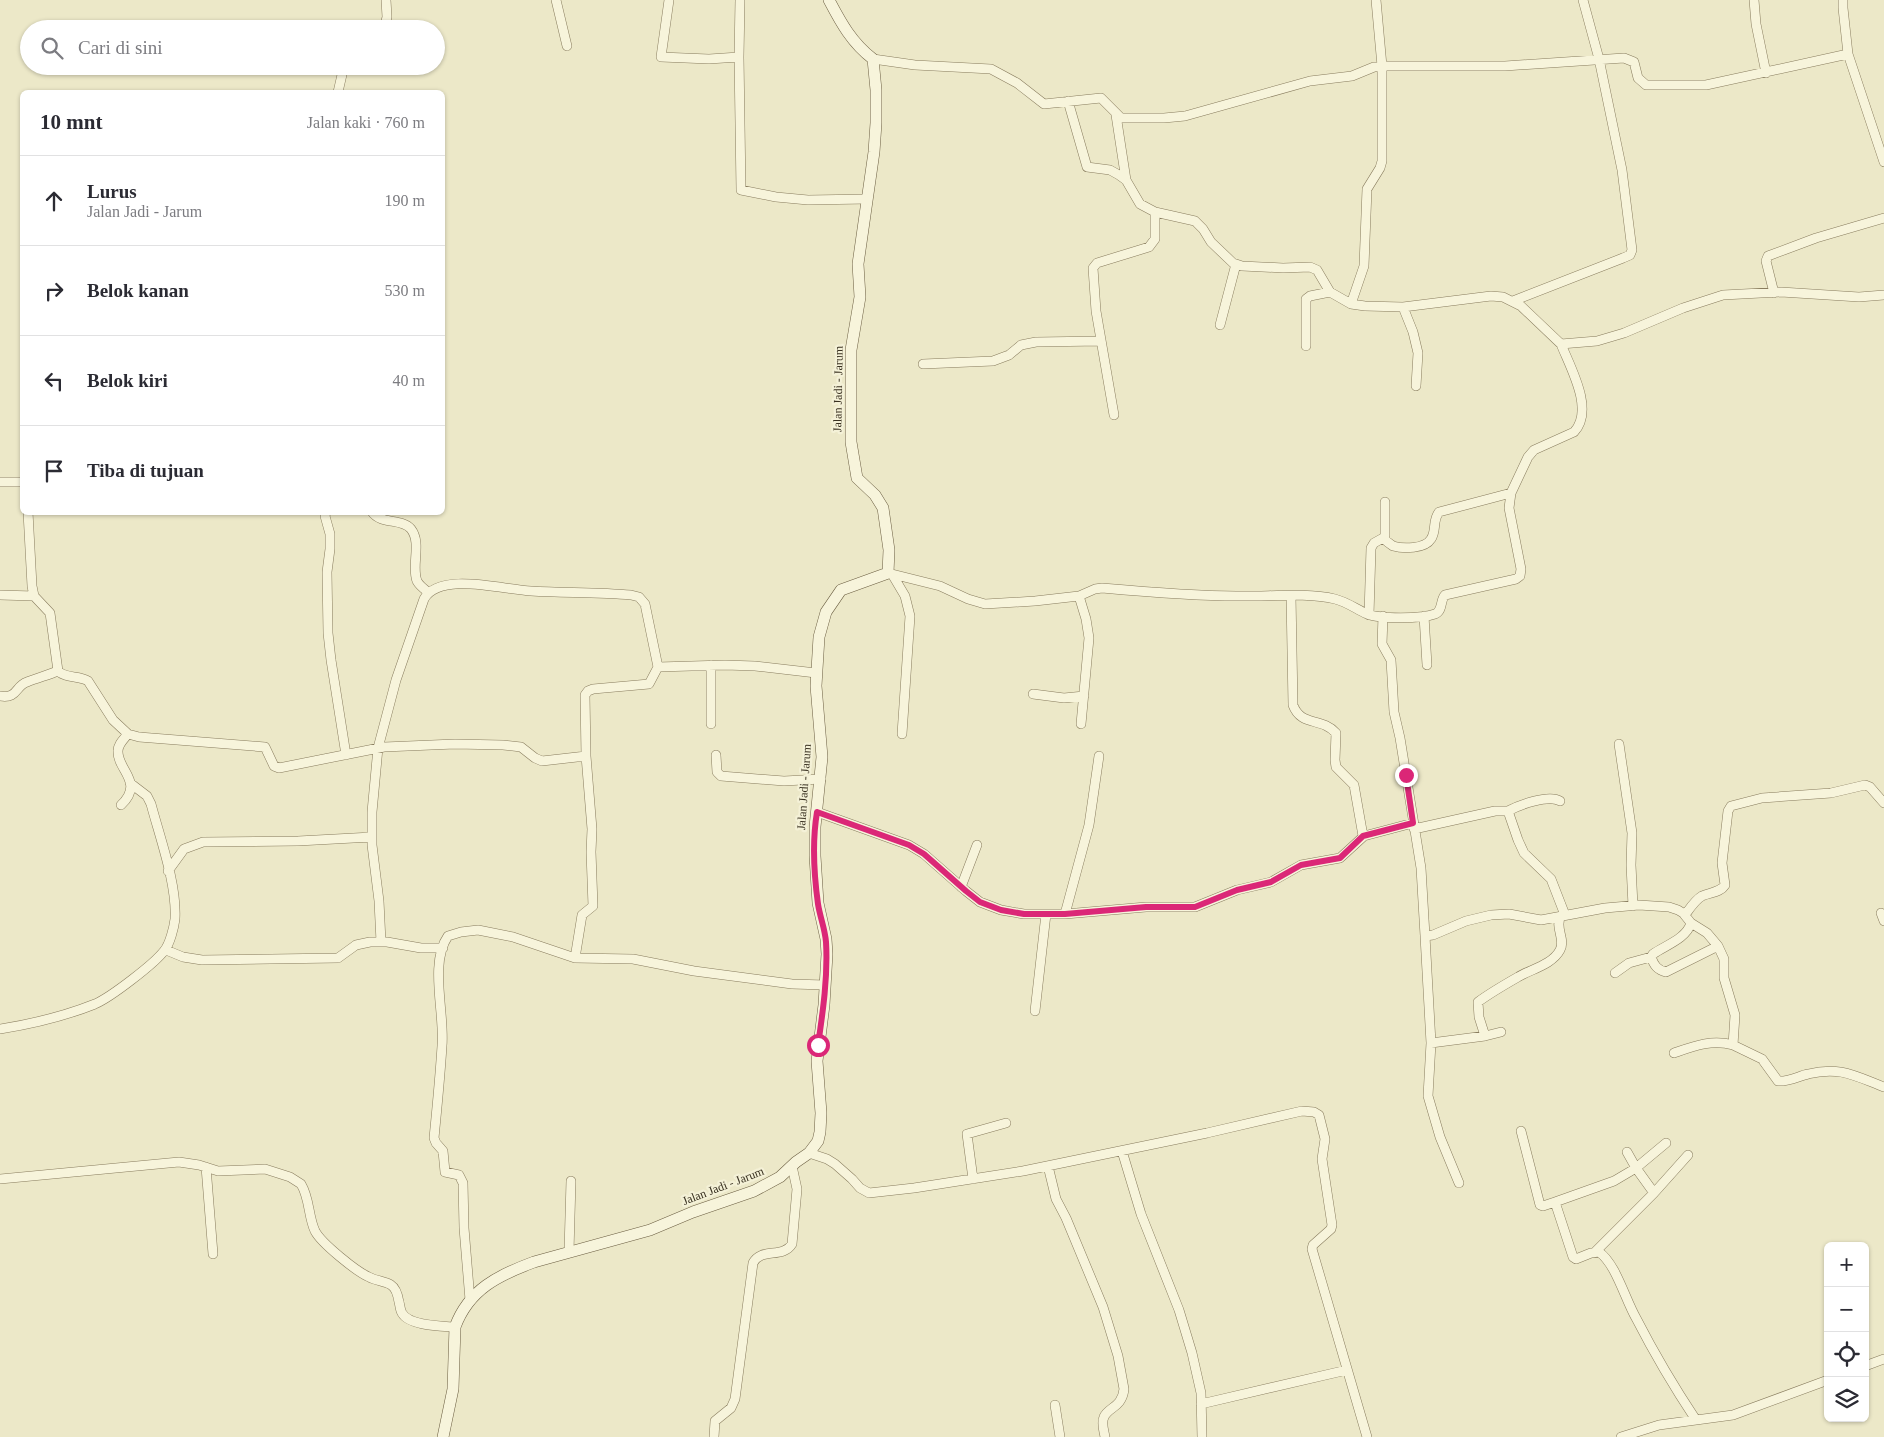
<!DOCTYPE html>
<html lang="id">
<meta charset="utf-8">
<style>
body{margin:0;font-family:Georgia,serif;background:#f7f7f7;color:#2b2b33}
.controls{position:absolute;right:15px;bottom:15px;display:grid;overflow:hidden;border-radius:8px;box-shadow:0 1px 4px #0004}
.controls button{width:45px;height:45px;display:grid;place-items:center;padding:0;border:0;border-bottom:1px solid #e1e1e2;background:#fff;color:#2b2b33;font:25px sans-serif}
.stop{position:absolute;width:15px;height:15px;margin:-11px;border:4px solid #db2777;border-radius:50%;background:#fff}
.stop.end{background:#db2777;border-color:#fff;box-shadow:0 1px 5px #0008}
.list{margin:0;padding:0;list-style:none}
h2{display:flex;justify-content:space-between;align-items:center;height:65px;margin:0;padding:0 20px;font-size:21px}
h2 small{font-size:16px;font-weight:400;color:#7c7c81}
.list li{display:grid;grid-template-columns:32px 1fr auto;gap:15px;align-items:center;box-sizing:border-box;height:90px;padding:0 20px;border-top:1px solid #e1e1e2}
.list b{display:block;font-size:19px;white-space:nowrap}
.list p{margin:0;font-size:16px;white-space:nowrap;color:#7c7c81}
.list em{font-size:16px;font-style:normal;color:#7c7c81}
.icon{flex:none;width:28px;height:28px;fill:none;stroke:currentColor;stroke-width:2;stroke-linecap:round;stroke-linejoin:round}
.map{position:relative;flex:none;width:1884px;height:1437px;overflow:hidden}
.search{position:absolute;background:#fff;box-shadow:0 1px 4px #0004;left:20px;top:20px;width:425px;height:55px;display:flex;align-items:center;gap:12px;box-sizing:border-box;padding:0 18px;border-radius:28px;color:#7c7c81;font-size:19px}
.panel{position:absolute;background:#fff;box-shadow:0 1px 4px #0004;left:20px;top:90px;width:425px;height:425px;border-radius:8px}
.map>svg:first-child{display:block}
</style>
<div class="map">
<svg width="1884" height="1437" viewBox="0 0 1884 1437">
<rect width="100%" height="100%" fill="#ece8c8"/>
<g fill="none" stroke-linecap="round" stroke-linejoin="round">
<g stroke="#887c5e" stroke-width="10">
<path id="street" d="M556,0l11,46
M669,0l-8,57 48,2 30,-2
M740,0l-1,57 2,133 35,7 32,3 59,-1
M1754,0l2,24 10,49
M1843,0v8l5,46
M384,29l3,-12 -1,-17
M873,59l42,6 76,4 26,14 27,21 57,-6 20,20h43l21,-2 125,-35 42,-5 22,-9 8,-1h123l119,-8 10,4 4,16 8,7h60l142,-31 36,108
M338,92l6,-26
M1068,101l19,66 23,3 9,5 7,5 14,24 15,8
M1116,115l10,65
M1774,293l-8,-32 2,-5 48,-18 68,-20
M1513,301l110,-43 7,-3 2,-5 -10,-80 -23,-111 -16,-59
M1351,304l13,-38 3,-77 13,-21 2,-7v-95l-6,-66
M1403,307l10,25 5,21 -2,33
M1220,325l16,-61
M1306,346v-47l4,-3 20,-4
M923,364l70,-3 16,-6 12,-10 15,-3 65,-1
M1114,415l-18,-104 -3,-43 4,-5 52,-16 6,-8v-27l40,9 8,8 8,13 22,21 9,3 41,2 27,-1 7,3 13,22 21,12 14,2 38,1 88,-11 12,1 18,9 40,38
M0,482h22
M28,512l4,74 2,10 16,17 8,58c8,8 21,4 30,10l25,39 15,14 11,3 126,10 9,19 5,2 105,-21 71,-3 48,1 18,2 14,11 7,3 44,-5
M326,512l-1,4 5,18v15l-3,23 1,61 3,27 15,95
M372,512c9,13 30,6 39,17 11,14 0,37 6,52 2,4 7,8 11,11
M1383,538c3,3 7,6 10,8 10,3 32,3 38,-7 6,-9 1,-18 8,-27l72,-19
M888,573l52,13 28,13 17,5 50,-3 44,-5 16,-7 7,-1c45,4 90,8 134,8 31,1 69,-4 99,3 12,3 21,10 32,15 13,5 54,5 68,0 8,-3 5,-14 10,-19l71,-16 4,-3 1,-7 -12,-61 2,-15 17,-36 6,-7 40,-18c21,-22 -4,-65 -13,-88l36,-3 27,-8 59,-25 40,-13 58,-3 78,5 25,-2
M892,574l13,22 5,20 -8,118
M0,595l34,1
M1079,596l7,23 3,19 -8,86
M1291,596l2,109c8,22 29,12 43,28l-1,27 1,7 18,18 9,51
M1369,615l2,-67 3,-5 9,-5 2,-2v-34
M1383,616l-1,28 9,16 3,52 6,26 21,130 4,68 8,-1 33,-14 25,-6 18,-1 32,6 64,-12 34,-3 30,2 9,3 5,3 8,10c-5,16 -25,22 -38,31l-2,3c3,8 6,13 15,15l52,-26 6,13v19l11,37 -2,30 29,14 16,22c10,1 21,-5 30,-7 32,-8 47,2 76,13
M1424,616l3,49
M711,665v59
M1033,694l31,4 20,-2
M0,696c18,3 15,-10 27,-14 10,-4 21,-7 31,-11
M1619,744l13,89 -1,32 2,41
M716,755l1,17 4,4 63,5 37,-2
M121,805c24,-23 -4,-35 -3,-54 0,-7 6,-12 10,-17
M1508,811c11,-6 41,-17 52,-10
M817,812l92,33 15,9 42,37 14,11 21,8 23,4h41l81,-7h49l42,-17 34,-8 30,-17 39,-7 24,-22 49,-13
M1414,829l81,-18h13l10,29 6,13 27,26 14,36
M168,871l16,-22 19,-7 95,-1 74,-4
M961,887l16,-42
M1881,913l3,8
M1065,914l24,-89 10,-69
M1685,915c5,-7 10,-15 17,-19 8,-4 18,-3 23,-11l-3,-22 6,-52 3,-5 31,-8 69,-5 34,-8 5,2 14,16
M1691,923l16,10 11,13
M1425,936l6,107 54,-7 16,-4
M381,942l-2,-41 -7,-56v-33l6,-64 18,-68 28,-81c16,-28 80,-9 107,-8 33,2 67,1 100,4l8,2 6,7 13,63 67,-2 30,1 61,7
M166,950l17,7 19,3 136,-2 18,-13 14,-3h17l34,6h22
M575,958l7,-43 11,-9 -2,-54 1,-23 -6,-73 -1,-61 3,-4 5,-2 56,-5 9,-17
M1615,973l14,-10 22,-6
M1035,1011l11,-97
M0,1029c32,-5 65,-13 95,-25 16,-7 59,-40 69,-53 6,-7 10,-24 11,-32 2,-35 -15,-81 -24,-115l-4,-8 -17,-13
M1485,1036l-6,-19 -1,-15c12,-9 26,-17 40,-25 13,-8 34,-12 42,-27 6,-11 -6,-23 1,-34
M1431,1043l-3,53 12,41 19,46
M1674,1053c20,-7 38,-14 59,-8
M1521,1131l19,74 3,1 12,-4 18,55 3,2 15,-6 8,-1c17,12 26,47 37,66 18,35 38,69 60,102
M1122,1151l19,63 38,96 13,43 9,40 1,44
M1627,1152l9,16 18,25 34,-38
M809,1153l18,6 8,5 17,15 8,9 9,5 45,-5 109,-17 184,-38 95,-22 12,1 5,3 6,24 -3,20 10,66 -1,4 -18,16 -1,4 55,188
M1048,1166l8,33 10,19 37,89 15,49 6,33c-2,19 -16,18 -20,28 -3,6 0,14 1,20
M206,1167l7,87
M0,1179l179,-17 20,3 19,6 47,-2 25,8 11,7c9,15 7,32 14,47 6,12 42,41 54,46 7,4 16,4 22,8 5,3 7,11 8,17 1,3 1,8 3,11 7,13 40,13 53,14
M973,1179l-6,-45 39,-11
M1555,1202l59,-21 22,-13 30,-25
M569,1251l2,-70
M1595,1252l59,-59
M470,1300l-6,-72 -1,-45 -4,-8 -14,-3 -2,-21 -7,-8 -2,-5c3,-30 6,-61 8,-92 3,-32 -13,-83 6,-110l13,-4 17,-2 35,7 62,21 58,1 61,12 98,13 33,1
M1865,1366l19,-7
M1201,1404l146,-34
M1055,1405l5,32
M714,1437l1,-16 16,-13 4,-9 18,-136c8,-16 30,-4 39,-19l5,-55 -5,-23
M1621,1437l38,-12 74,-10 95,-35"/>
</g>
<g stroke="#6a5d41" stroke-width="12">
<path id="secondary" d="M443,1437l10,-48 2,-62c14,-38 44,-52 79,-65l116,-32 43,-18 61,-21 26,-14 16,-15 13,-9 9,-12 2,-9 1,-19 -4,-52 7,-56 3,-51 -1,-15 -8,-36 -3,-47v-29l7,-70 -6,-71 3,-49 7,-25 15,-22 47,-17 1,-23 -6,-42 -8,-13 -18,-17 -6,-36v-92l9,-53 -2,-33 16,-112 2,-29v-33l-3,-31c-21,-16 -32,-36 -44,-59"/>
</g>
<use href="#street" stroke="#f7f4db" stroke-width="9"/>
<use href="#secondary" stroke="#f7f4db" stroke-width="11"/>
</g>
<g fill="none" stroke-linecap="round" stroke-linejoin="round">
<path stroke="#db2777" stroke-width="6" d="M818,1045c5,-34 10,-69 8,-103 -1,-13 -6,-25 -8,-38 -4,-29 -6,-62 -1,-92l92,33 15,9 42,37 14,11 21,8 23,4h41l81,-7h49l42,-17 34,-8 30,-17 39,-7 23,-22 50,-13 -7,-48"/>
</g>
<g text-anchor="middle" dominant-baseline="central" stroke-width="4.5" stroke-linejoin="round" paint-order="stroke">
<g font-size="12" fill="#393121" stroke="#f4f1d7">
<text transform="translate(838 389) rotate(-89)">Jalan Jadi - Jarum</text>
<text transform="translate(804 787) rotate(-86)">Jalan Jadi - Jarum</text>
<text transform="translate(723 1186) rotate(-21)">Jalan Jadi - Jarum</text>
</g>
</g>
</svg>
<div class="controls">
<button>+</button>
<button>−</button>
<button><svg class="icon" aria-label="locate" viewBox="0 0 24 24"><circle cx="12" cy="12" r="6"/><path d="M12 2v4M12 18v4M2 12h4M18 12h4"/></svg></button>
<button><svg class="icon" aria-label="layers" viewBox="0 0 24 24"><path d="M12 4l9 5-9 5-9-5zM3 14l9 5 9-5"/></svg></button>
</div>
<div class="stop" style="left:818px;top:1045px"></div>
<div class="stop end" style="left:1406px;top:775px"></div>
<div class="search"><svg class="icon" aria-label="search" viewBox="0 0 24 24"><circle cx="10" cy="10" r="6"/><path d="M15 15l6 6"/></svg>Cari di sini</div>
<section class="panel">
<h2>10 mnt<small>Jalan kaki · 760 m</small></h2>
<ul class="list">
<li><svg class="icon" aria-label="ahead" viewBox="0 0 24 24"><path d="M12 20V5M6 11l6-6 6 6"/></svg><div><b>Lurus</b><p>Jalan Jadi - Jarum</p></div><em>190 m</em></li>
<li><svg class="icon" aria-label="right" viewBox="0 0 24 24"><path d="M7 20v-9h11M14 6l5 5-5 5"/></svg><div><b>Belok kanan</b></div><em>530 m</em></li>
<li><svg class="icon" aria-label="left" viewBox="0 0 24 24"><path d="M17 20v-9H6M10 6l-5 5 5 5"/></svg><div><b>Belok kiri</b></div><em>40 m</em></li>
<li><svg class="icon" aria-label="arrive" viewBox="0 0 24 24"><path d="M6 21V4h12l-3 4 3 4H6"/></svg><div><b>Tiba di tujuan</b></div></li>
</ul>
</section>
</div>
